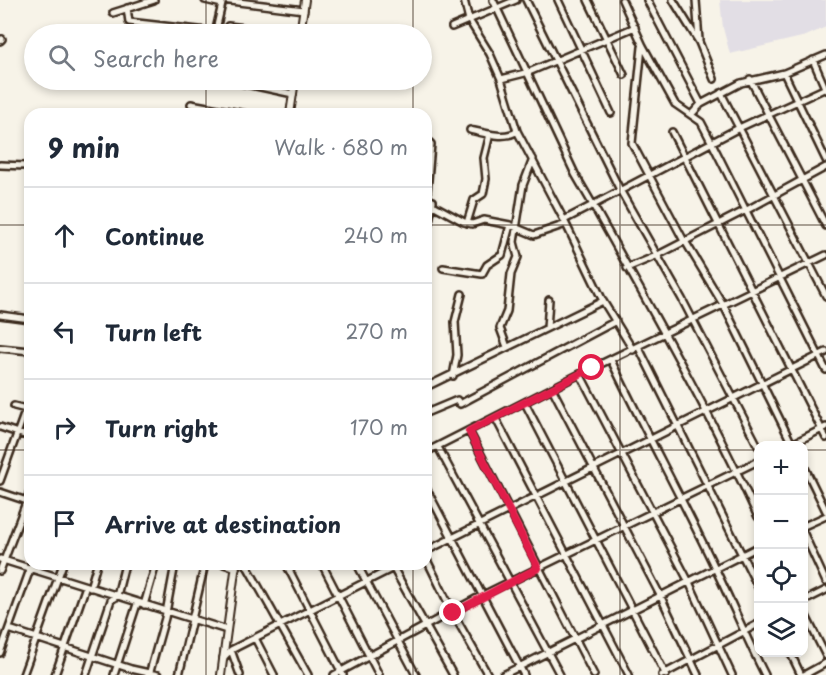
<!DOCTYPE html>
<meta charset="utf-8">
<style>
body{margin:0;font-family:"Playpen Sans",sans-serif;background:#f6f6f7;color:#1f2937}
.controls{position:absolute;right:18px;bottom:18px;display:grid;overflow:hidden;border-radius:12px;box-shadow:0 3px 9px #0003}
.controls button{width:54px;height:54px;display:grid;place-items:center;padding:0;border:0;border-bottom:2px solid #e0e1e3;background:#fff;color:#1f2937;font:30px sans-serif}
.stop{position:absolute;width:18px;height:18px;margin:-14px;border:4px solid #e11d48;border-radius:50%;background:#fff}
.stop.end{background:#e11d48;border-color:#fff;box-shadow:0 2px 6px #0008}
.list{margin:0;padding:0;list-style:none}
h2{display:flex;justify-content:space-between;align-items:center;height:78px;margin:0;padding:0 24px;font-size:26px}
h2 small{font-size:20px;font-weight:400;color:#747a83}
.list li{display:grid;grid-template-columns:39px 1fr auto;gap:18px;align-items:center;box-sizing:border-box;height:96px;padding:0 24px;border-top:2px solid #e0e1e3}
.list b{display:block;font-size:22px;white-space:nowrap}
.list em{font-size:20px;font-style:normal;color:#747a83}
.icon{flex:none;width:33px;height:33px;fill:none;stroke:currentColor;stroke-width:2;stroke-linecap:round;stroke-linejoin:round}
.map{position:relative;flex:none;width:826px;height:675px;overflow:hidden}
.search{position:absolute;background:#fff;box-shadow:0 3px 9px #0003;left:24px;top:24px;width:408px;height:66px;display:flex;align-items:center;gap:15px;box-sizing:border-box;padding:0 21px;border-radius:33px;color:#747a83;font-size:22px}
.panel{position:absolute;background:#fff;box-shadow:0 3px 9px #0003;left:24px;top:108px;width:408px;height:462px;border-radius:18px}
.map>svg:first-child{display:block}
</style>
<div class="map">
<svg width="826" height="675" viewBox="0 0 826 675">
<rect width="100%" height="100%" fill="#f7f3e8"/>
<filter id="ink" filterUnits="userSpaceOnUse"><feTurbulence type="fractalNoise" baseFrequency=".0167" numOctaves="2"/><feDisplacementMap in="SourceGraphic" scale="12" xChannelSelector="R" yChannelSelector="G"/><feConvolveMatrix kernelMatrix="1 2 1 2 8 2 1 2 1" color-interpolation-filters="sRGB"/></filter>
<g filter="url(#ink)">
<path fill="#e2dee5" d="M720,0h106v27l-20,9 -76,18 -7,-26z"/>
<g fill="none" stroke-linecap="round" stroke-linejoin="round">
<g stroke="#3b2a1e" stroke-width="10">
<path id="minor" d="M205,0l17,4 -7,30
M464,0l5,20 21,34 11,25 16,52 47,89 39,81 30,49
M493,0l82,174 18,31 146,-77 87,-40
M526,0l94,190 62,109 76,147
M558,0l53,113
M588,0l36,75
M622,0l21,46 32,58 26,18 11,21 114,227
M647,0l54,104
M673,0l26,42 15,37
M696,0l3,40
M222,4v-4l82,10
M127,8l2,14 87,10
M113,13l41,-13
M228,26l70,8
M452,27l64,-27
M0,41l2,-2
M642,47l-10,96 52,98
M813,60l13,30
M784,73l42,87
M501,79l28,-7 106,-45
M750,79l76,147
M227,80l66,14
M721,93l105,203
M191,104l55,10
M691,115l10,-11 40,-21 43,-10 42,-18
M470,130c13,3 37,10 47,1
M672,132l154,306
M426,139l5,5 -4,48 1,7 5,2 -7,36
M0,165l26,1
M433,205l31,17 8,2 12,-4 26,5 24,10 32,-11
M747,210l79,-43
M564,220l29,-15c57,102 116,205 165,312
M467,223l7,-23 9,-6 3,-15 -2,-21 6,-24
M685,241l39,65 69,140
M443,268l39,6 5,-9 15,-10 8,-30
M627,268l29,-12 90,-46
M0,315l30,4
M547,328l2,-28
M507,347l-7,-19 7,-17 4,-37 7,-17 -4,-15 9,-57 10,-26
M0,348l30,3
M639,348l119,239
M611,360c33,70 71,138 104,208 17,35 32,72 50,107
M580,374l109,208 43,93
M453,376l4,-21 -2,-33 7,-28
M426,387l177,-86
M552,388l108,207 38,80
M525,403l141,272
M14,406l12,3
M426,413l31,-13 3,4 156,-83
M495,417l134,258
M0,427l30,10
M469,431l125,244
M790,445l36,-18
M438,447l122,228
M426,452l154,-78 246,-119
M804,466l22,45
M0,481l26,-72 4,1
M426,488l98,187
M0,492l30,10
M804,526l22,-10
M804,534l22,48
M426,551l400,-199
M426,558l27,55 35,62
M0,559l227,71
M224,564l12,4
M246,564l62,111
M286,564l57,111
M322,564l57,111
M357,564l59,111
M391,564l62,111
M0,571l30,-79
M90,588l7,-24
M804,601l22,-11
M144,605l12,-41
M804,612l22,44
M9,629l122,40 27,6
M255,638l19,37
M231,650l9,25
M790,652l11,23
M0,653l32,-89
M223,658l8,-8 170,-86
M23,675l40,-111
M55,675l31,-89
M86,675l25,-75 6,-4 8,-32
M114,675l23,-71
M149,675l16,-57 10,-54
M179,675l26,-111
M334,675l149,-80 275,-134
M503,675l255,-128
M662,675l96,-51
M804,675l22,-12"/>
</g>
<g stroke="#3b2a1e" stroke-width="10">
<path id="major" d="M300,34l5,-34
M290,114l5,-34
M221,675l15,-111"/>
</g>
<use href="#minor" stroke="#f7f3e8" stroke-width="5"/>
<use href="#major" stroke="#f7f3e8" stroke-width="6"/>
</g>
</g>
<g fill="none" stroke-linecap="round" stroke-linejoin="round" filter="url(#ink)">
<path stroke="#e11d48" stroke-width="8" d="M453,613l85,-45 -69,-137 123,-63"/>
</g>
<path fill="none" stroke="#3b2a1e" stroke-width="1.5" stroke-opacity="0.55" d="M206,0v34M413,0v34M620,0v675M206,80v34M413,80v34M0,225h30M426,225h400M0,450h30M426,450h332M804,450h22M206,564v111M413,564v111"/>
</svg>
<div class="controls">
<button>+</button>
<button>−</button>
<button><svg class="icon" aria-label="locate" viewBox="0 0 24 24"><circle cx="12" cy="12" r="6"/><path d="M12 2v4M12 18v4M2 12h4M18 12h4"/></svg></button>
<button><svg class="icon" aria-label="layers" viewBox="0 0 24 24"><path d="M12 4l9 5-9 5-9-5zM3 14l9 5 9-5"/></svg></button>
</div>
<div class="stop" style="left:592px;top:368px"></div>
<div class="stop end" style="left:453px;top:613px"></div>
<div class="search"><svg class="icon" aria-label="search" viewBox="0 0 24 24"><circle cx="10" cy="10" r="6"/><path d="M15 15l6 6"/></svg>Search here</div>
<section class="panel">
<h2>9 min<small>Walk · 680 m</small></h2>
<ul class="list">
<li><svg class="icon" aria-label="ahead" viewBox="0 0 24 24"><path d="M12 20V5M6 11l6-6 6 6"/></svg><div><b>Continue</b></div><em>240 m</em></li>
<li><svg class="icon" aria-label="left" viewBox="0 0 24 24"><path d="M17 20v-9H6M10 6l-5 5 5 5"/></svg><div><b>Turn left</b></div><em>270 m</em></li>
<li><svg class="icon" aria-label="right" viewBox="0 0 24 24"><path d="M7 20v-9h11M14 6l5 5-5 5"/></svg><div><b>Turn right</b></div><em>170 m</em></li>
<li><svg class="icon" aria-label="arrive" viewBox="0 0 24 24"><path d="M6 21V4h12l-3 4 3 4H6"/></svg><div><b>Arrive at destination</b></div></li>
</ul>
</section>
</div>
